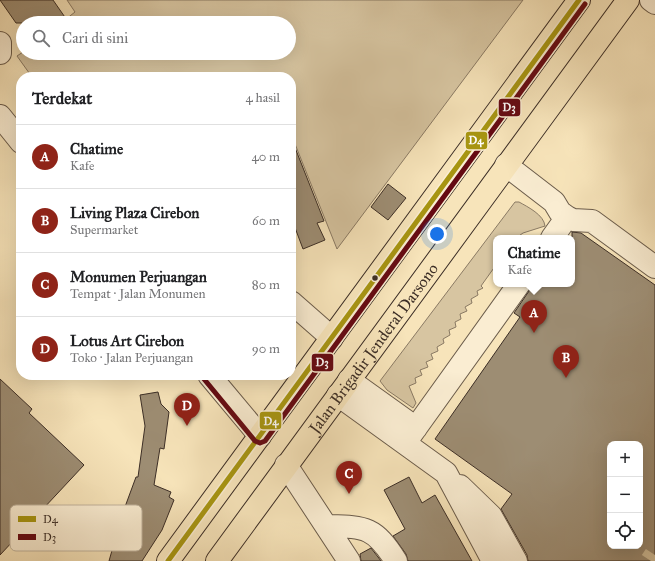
<!DOCTYPE html>
<html lang="id">
<meta charset="utf-8">
<style>
body{margin:0;font-family:"IM FELL Great Primer",serif;background:#f6f6f6;color:#202124}
.controls{position:absolute;right:12px;bottom:12px;display:grid;overflow:hidden;border-radius:8px;box-shadow:0 4px 16px #0002}
.controls button{width:36px;height:36px;display:grid;place-items:center;padding:0;border:0;border-bottom:1px solid #e0e0e0;background:#fff;color:#202124;font:20px sans-serif}
.you{position:absolute;left:437px;top:234px;width:14px;height:14px;margin:-10px;border:3px solid #fff;border-radius:50%;background:#1a73e8;box-shadow:0 0 0 6px #1a73e833}
.badge{display:grid;place-items:center;width:26px;height:26px;border-radius:50%;background:#8f2418;color:#fff;font-size:13px;font-weight:700}
.pin{position:absolute;translate:-50% -33px;filter:drop-shadow(0 1px 2px #0008)}
.pin::after{content:'';position:absolute;top:21px;width:14px;height:12px;background:inherit;clip-path:polygon(0 0,100% 0,50% 100%)}
.popup{position:absolute;left:493px;top:235px;width:82px;height:52px;box-sizing:border-box;display:grid;place-content:center;border-radius:8px;background:#fff;filter:drop-shadow(0 1px 3px #0005);font-size:13px;white-space:nowrap;color:#757577}
.popup b{font-size:15px;color:#202124}
.popup::after{content:'';position:absolute;left:50%;top:100%;margin-left:-8px;border:8px solid transparent;border-top-color:#fff}
.list{margin:0;padding:0;list-style:none}
h2{display:flex;justify-content:space-between;align-items:center;height:52px;margin:0;padding:0 16px;font-size:17px}
h2 small{font-size:13px;font-weight:400;color:#757577}
.list li{display:grid;grid-template-columns:26px 1fr auto;gap:12px;align-items:center;box-sizing:border-box;height:64px;padding:0 16px;border-top:1px solid #e0e0e0}
.list b{display:block;font-size:15px;white-space:nowrap}
.list p{margin:0;font-size:13px;white-space:nowrap;color:#757577}
.list em{font-size:13px;font-style:normal;color:#757577}
.icon{flex:none;width:22px;height:22px;fill:none;stroke:currentColor;stroke-width:2;stroke-linecap:round;stroke-linejoin:round}
.map{position:relative;flex:none;width:655px;height:561px;overflow:hidden}
.search{position:absolute;background:#fff;box-shadow:0 4px 16px #0002;left:16px;top:16px;width:280px;height:44px;display:flex;align-items:center;gap:10px;box-sizing:border-box;padding:0 14px;border-radius:22px;color:#757577;font-size:15px}
.panel{position:absolute;background:#fff;box-shadow:0 4px 16px #0002;left:16px;top:72px;width:280px;height:308px;border-radius:16px}
.map>svg:first-child{display:block}
</style>
<div class="map">
<svg width="655" height="561" viewBox="0 0 655 561">
<rect width="100%" height="100%" fill="#f7e4ba"/>
<filter id="stains"><feTurbulence type="fractalNoise" baseFrequency=".005" numOctaves="4"/><feColorMatrix values="0 0 0 0 .2 0 0 0 0 .09 0 0 0 0 .02 0 0 0 .5 -.17"/></filter>
<radialGradient id="worn" r=".72"><stop offset=".6" stop-color="#630" stop-opacity="0"/><stop offset="1" stop-color="#630" stop-opacity=".3"/></radialGradient>
<path fill="#d7c5a1" stroke="#8a7a64" d="M67,0h456l-186,249 -46,-115v-57h-259l-15,-21 6,-4 266,1v-30h-228l14,-11z
M515,202h4c9,5 25,13 26,24l-22,7 -7,5h-20v27l-15,21 2,2 -6,3 1,4 -7,4 1,4 -7,4 2,4 -7,3 1,5 -6,3 1,5 -7,3 1,5 -7,4 1,4 -7,4 1,4 -7,3 2,5 -7,3 2,5 -8,3 2,5 -7,3 1,5 -7,3 7,17 -3,5 -26,-18 -7,-9z"/>
<path fill="#9d8d73" stroke="#3c2e26" fill-rule="evenodd" d="M0,0h53l16,23h-53z
M291,140h1l32,81 -7,2 8,17 -22,9 -12,-32z
M388,184l18,14 -18,22 -17,-13z
M572,232l9,1 74,52v276h-127l-1,-6 -26,-46 11,-15 -77,-55 85,-122 -6,-4 15,-22 2,-7h41zM610,444h30v102h-30z
M0,379l32,30 -3,4 55,52 -84,90z
M158,392l3,12 8,8 -5,37 -4,-1 -6,37 17,7 -2,5 5,3 -12,30 -20,31h-33l13,-46 14,-38h2l7,-51 -5,-31z
M409,477l13,26 13,-8 37,66h-64l-2,-7 -13,-18 12,-7 -21,-39z
M371,548l7,9 3,4h-20l-1,-7z"/>
<g fill="none" stroke-linecap="round" stroke-linejoin="round">
<path stroke="#d2c09c" stroke-width="22" stroke-dasharray="22 11" stroke-linecap="butt" d="M651,561l4,-6"/>
<g stroke="#6b5c4b" stroke-width="24">
<path id="minor" d="M651,0l4,3
M0,43v10
M0,116l21,26
M506,165l48,37 6,10 7,5 6,3 19,1 63,46
M552,238l15,-21
M291,302l41,36
M209,375l51,61
M349,380l67,48
M338,395l108,78 47,88
M405,443l114,-159
M286,465l63,96
M460,486l31,30 25,45
M326,526c39,1 48,0 70,35"/>
</g>
<g stroke="#3c2e26" stroke-width="24">
<g id="highway">
<path d="M168,561l411,-561"/>
<path id="s1" d="M217,561l411,-561"/>
</g>
</g>
<use href="#minor" stroke="#faedd2" stroke-width="22"/>
<use href="#highway" stroke="#f7e4ba" stroke-width="22"/>
<g stroke="#faedd2" stroke-width="8">
<path id="bus-1" d="M168,561l411,-561"/>
</g>
<g stroke="#faedd2" stroke-width="8">
<path id="bus-2" d="M204,379l51,62 5,2 5,-2 320,-437"/>
</g>
<use href="#bus-1" stroke="#a79511" stroke-width="5"/>
<use href="#bus-2" stroke="#650912" stroke-width="5"/>
</g>
<circle fill="#3c2e26" stroke="#faedd2" stroke-width="1.5" cx="375" cy="278" r="3.5"/>
<g text-anchor="middle" dominant-baseline="central" stroke-width="3" stroke-linejoin="round" paint-order="stroke">
<g font-size="16" fill="#3c2e26" stroke="#faedd2">
<text stroke="none"><textPath href="#s1" startOffset="264">Jalan Brigadir Jenderal Darsono</textPath></text>
</g>
</g>
<rect x="10" y="505" width="132" height="46" rx="6" fill="#faedd2" stroke="#c1b49e" stroke-width="1"/>
<rect x="18" y="516" width="18" height="6" fill="#a79511"/>
<rect x="18" y="534" width="18" height="6" fill="#650912"/>
<g font-size="11" fill="#3c2e26">
<text x="43" y="523">D4</text>
<text x="43" y="541">D3</text>
</g>
<g stroke="#faedd2" stroke-width="1.5">
<rect x="498" y="98" width="23" height="19" rx="4" fill="#650912"/>
<rect x="465" y="131" width="23" height="19" rx="4" fill="#a79511"/>
<rect x="311" y="353" width="23" height="19" rx="4" fill="#650912"/>
<rect x="259" y="411" width="23" height="19" rx="4" fill="#a79511"/>
</g>
<g font-size="11" text-anchor="middle" font-weight="bold" fill="#fff">
<text x="509" y="111">D3</text>
<text x="476" y="144">D4</text>
<text x="322" y="366">D3</text>
<text x="271" y="425">D4</text>
</g>
<rect width="100%" height="100%" filter="url(#stains)"/>
<rect width="100%" height="100%" fill="url(#worn)"/>
</svg>
<div class="controls">
<button>+</button>
<button>−</button>
<button><svg class="icon" aria-label="locate" viewBox="0 0 24 24"><circle cx="12" cy="12" r="6"/><path d="M12 2v4M12 18v4M2 12h4M18 12h4"/></svg></button>
</div>
<div class="you"></div>
<div class="pin badge" style="left:534px;top:333px">A</div>
<div class="popup"><b>Chatime</b>Kafe</div>
<div class="pin badge" style="left:566px;top:378px">B</div>
<div class="pin badge" style="left:349px;top:494px">C</div>
<div class="pin badge" style="left:187px;top:426px">D</div>
<div class="search"><svg class="icon" aria-label="search" viewBox="0 0 24 24"><circle cx="10" cy="10" r="6"/><path d="M15 15l6 6"/></svg>Cari di sini</div>
<section class="panel">
<h2>Terdekat<small>4 hasil</small></h2>
<ul class="list">
<li><span class="badge">A</span><div><b>Chatime</b><p>Kafe</p></div><em>40 m</em></li>
<li><span class="badge">B</span><div><b>Living Plaza Cirebon</b><p>Supermarket</p></div><em>60 m</em></li>
<li><span class="badge">C</span><div><b>Monumen Perjuangan</b><p>Tempat · Jalan Monumen</p></div><em>80 m</em></li>
<li><span class="badge">D</span><div><b>Lotus Art Cirebon</b><p>Toko · Jalan Perjuangan</p></div><em>90 m</em></li>
</ul>
</section>
</div>
